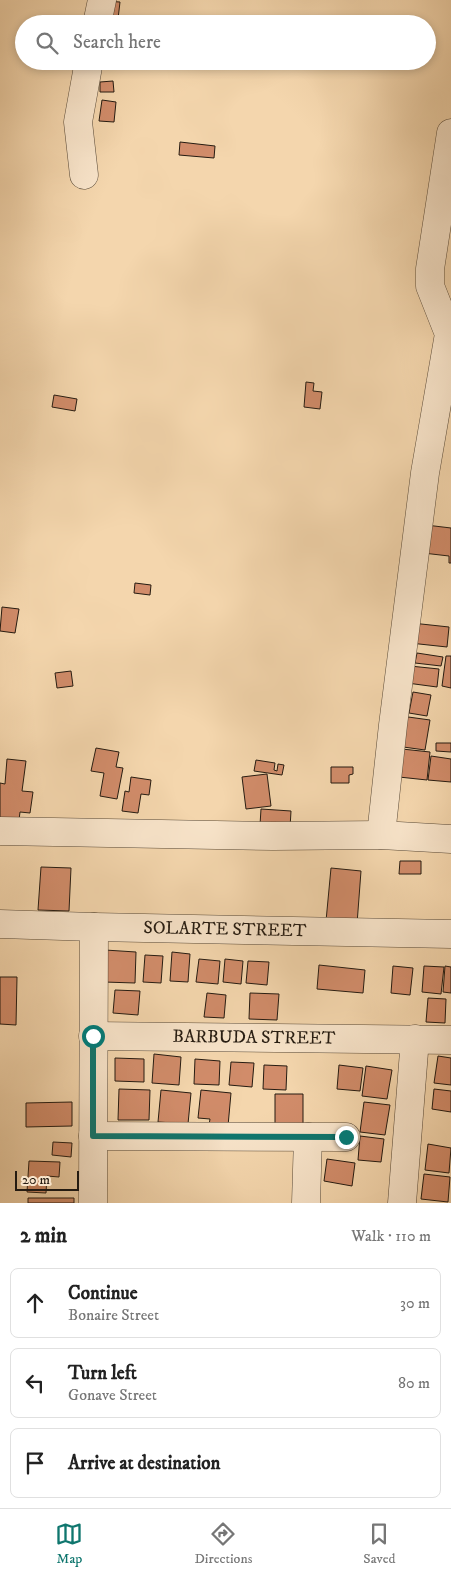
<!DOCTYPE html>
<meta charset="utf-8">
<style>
body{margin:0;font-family:"IM FELL DW Pica",serif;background:#f2f2f2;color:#222}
.scale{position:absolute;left:15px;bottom:12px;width:64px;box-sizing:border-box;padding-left:5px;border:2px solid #251b11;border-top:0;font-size:14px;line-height:18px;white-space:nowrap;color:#251b11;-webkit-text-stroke:4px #f8e4ca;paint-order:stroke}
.stop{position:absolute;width:15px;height:15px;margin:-11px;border:4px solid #0f766e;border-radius:50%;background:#fff}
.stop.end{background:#0f766e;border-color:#fff;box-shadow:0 1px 5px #0008}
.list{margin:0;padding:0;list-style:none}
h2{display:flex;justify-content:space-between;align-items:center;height:65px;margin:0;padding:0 20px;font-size:21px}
h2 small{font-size:16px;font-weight:400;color:#767676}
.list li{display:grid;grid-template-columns:32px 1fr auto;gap:15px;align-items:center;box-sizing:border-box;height:70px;margin:0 10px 10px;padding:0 10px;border:1px solid #e0e0e0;border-radius:8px}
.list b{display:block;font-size:19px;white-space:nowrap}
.list p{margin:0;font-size:16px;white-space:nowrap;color:#767676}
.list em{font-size:16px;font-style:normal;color:#767676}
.icon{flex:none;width:28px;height:28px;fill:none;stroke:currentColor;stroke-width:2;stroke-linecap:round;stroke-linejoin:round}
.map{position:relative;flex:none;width:451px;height:1203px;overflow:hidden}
.search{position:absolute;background:#fff;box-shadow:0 2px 8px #0003;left:15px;right:15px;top:15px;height:55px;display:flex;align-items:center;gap:12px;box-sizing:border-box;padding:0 18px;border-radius:28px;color:#767676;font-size:19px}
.sheet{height:305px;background:#fff}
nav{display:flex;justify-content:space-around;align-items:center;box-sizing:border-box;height:70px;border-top:1px solid #e0e0e0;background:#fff;font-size:14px;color:#767676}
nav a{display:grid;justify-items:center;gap:2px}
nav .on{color:#0f766e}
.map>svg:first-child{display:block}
</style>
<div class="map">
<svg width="451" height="1203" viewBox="0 0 451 1203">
<rect width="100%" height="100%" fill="#f4d6ad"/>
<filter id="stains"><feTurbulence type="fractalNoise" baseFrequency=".004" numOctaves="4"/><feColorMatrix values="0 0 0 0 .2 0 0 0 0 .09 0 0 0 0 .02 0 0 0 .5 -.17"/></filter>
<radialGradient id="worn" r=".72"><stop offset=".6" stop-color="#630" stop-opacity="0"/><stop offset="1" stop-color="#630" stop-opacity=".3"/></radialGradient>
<path fill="#d18c6a" stroke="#251b11" d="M104,1l16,1 -2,17 -16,-2z
M113,81l1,11h-14v-10z
M102,100l14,2 -2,20 -15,-1z
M180,142l35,4 -1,12 -35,-3z
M306,382l8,1 -1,8 9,1 -2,17 -16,-2z
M54,395l23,4 -2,12 -23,-4z
M426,525l25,3v35h-2v-7l-26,-3z
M135,583l16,2 -1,10 -16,-2z
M2,607l17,2 -4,24 -15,-2z
M412,623l37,4 -2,20 -37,-4z
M417,653l26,4 -2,9 -26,-3z
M446,656h5v32l-9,-2z
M410,666l29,3 -2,18 -30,-4z
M71,671l2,15 -16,2 -2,-15z
M413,692l18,3 -4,21 -18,-3z
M401,716l29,4 -5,30 -29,-4z
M436,743h15v9l-15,-1z
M96,748l23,4 -3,15 7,1 -6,31 -17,-3 4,-23 -13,-2z
M402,749l28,3 -3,28 -28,-3z
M431,756l20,3v23l-23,-2z
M7,759l19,2 -4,30 11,1 -3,21 -10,-1 -1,8 -19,-2v-35l5,1z
M256,760l19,3 -1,7 3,1 1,-7 6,1 -2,10 -28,-4z
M331,767h22v7l-4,1v8h-18z
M267,774l4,32 -25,3 -4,-32z
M131,777l20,3 -2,15 -8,-1 -3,19 -16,-2 3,-20 4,1z
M261,809l30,2 -1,17 -30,-3z
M400,861h21v13h-22z
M41,867l30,1 -2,43 -31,-1z
M331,868l30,3 -4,53 -31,-3z
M105,950l31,2 -1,31 -31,-1z
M172,952l18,2 -2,28 -18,-1z
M145,955l18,1 -2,27 -18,-1z
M199,959l21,2 -2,23 -22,-2z
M225,959l18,2 -2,23 -18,-2z
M248,961l21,1 -2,23 -21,-2z
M319,965l46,5 -2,23 -46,-4z
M393,966l20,2 -3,27 -19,-2z
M424,966l20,1 -3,27 -19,-2z
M445,966l6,1v26l-8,-1z
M0,977h17l-1,48 -16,-1z
M115,990l25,1 -2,24 -25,-2z
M207,993l19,2 -2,23 -20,-1z
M250,993l29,1 -2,26 -28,-1z
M428,998l18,1 -1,24 -19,-1z
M154,1054l27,3 -2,28 -27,-2z
M438,1056l13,2v27l-17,-2z
M115,1058l29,1v23l-29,-1z
M195,1059l25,2 -1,24 -25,-1z
M231,1062l23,1 -2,24 -23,-2z
M264,1065l23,1 -1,24 -23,-1z
M339,1065l24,3 -3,23 -23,-2z
M366,1066l26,4 -5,29 -25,-3z
M119,1089l31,1 -1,30h-31z
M434,1089l17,2v21l-19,-3z
M161,1090l30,3 -3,31 -30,-2z
M201,1090l30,3 -3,33 -19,-1 1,-6 -12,-1z
M275,1094h28v30h-28z
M72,1102v24l-46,1v-24z
M364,1102l26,3 -5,30 -25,-3z
M360,1136l24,3 -3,23 -23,-2z
M53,1142l19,1 -1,14 -19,-2z
M428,1144l23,4 -2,25 -24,-3z
M327,1159l28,4 -3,23 -28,-5z
M29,1161l31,1 -1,15 -12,-1 -1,17 -19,-1z
M424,1174l26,3 -2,25 -27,-3z
M28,1198h46v5h-46z"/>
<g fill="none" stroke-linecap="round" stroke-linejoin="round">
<g stroke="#594a38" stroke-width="29">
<g id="minor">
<path d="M97,24l5,-24"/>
<path d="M84,175l-6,-53 11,-61"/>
<path d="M0,831l273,5 108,-1 70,4"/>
<path d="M381,835l12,-110 32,-252 24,-139 -19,-48v-17l21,-136"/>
<path id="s1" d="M0,924l94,3 357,7"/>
<path id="s2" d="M93,1036l358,4"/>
<path d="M93,1136l253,1"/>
<path d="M93,1203l1,-276"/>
<path d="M306,1203l2,-66"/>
<path d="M402,1203l13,-164"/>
</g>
</g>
<use href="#minor" stroke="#f8e4ca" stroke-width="28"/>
</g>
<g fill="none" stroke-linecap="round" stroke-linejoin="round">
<path stroke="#0f766e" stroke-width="6" d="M93,1036v100l253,1"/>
</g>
<g text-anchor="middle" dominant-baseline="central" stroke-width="4.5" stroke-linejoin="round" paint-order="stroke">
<g font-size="18" fill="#251b11" stroke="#f8e4ca">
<text stroke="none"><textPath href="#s1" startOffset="225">SOLARTE STREET</textPath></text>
<text stroke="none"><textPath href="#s2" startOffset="161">BARBUDA STREET</textPath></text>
</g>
</g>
<rect width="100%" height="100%" filter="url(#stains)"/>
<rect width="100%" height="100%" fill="url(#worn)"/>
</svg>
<div class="scale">20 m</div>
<div class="stop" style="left:93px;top:1036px"></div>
<div class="stop end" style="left:346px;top:1137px"></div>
<div class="search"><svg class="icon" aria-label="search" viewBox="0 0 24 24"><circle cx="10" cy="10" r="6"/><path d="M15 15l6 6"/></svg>Search here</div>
</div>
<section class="sheet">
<h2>2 min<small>Walk · 110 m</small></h2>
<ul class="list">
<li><svg class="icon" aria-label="ahead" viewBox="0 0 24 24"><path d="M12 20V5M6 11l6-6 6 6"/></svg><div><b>Continue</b><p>Bonaire Street</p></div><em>30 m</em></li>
<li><svg class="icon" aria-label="left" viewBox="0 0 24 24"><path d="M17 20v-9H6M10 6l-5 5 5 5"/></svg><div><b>Turn left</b><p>Gonave Street</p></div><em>80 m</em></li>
<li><svg class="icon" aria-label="arrive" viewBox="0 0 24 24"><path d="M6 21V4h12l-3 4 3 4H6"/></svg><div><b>Arrive at destination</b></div></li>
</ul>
</section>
<nav>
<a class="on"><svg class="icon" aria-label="map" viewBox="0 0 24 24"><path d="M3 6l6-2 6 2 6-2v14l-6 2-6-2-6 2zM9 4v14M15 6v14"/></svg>Map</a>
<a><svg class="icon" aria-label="directions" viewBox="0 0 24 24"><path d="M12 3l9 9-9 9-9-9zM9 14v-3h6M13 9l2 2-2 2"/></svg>Directions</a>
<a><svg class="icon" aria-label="saved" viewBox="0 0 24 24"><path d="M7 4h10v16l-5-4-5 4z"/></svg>Saved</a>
</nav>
